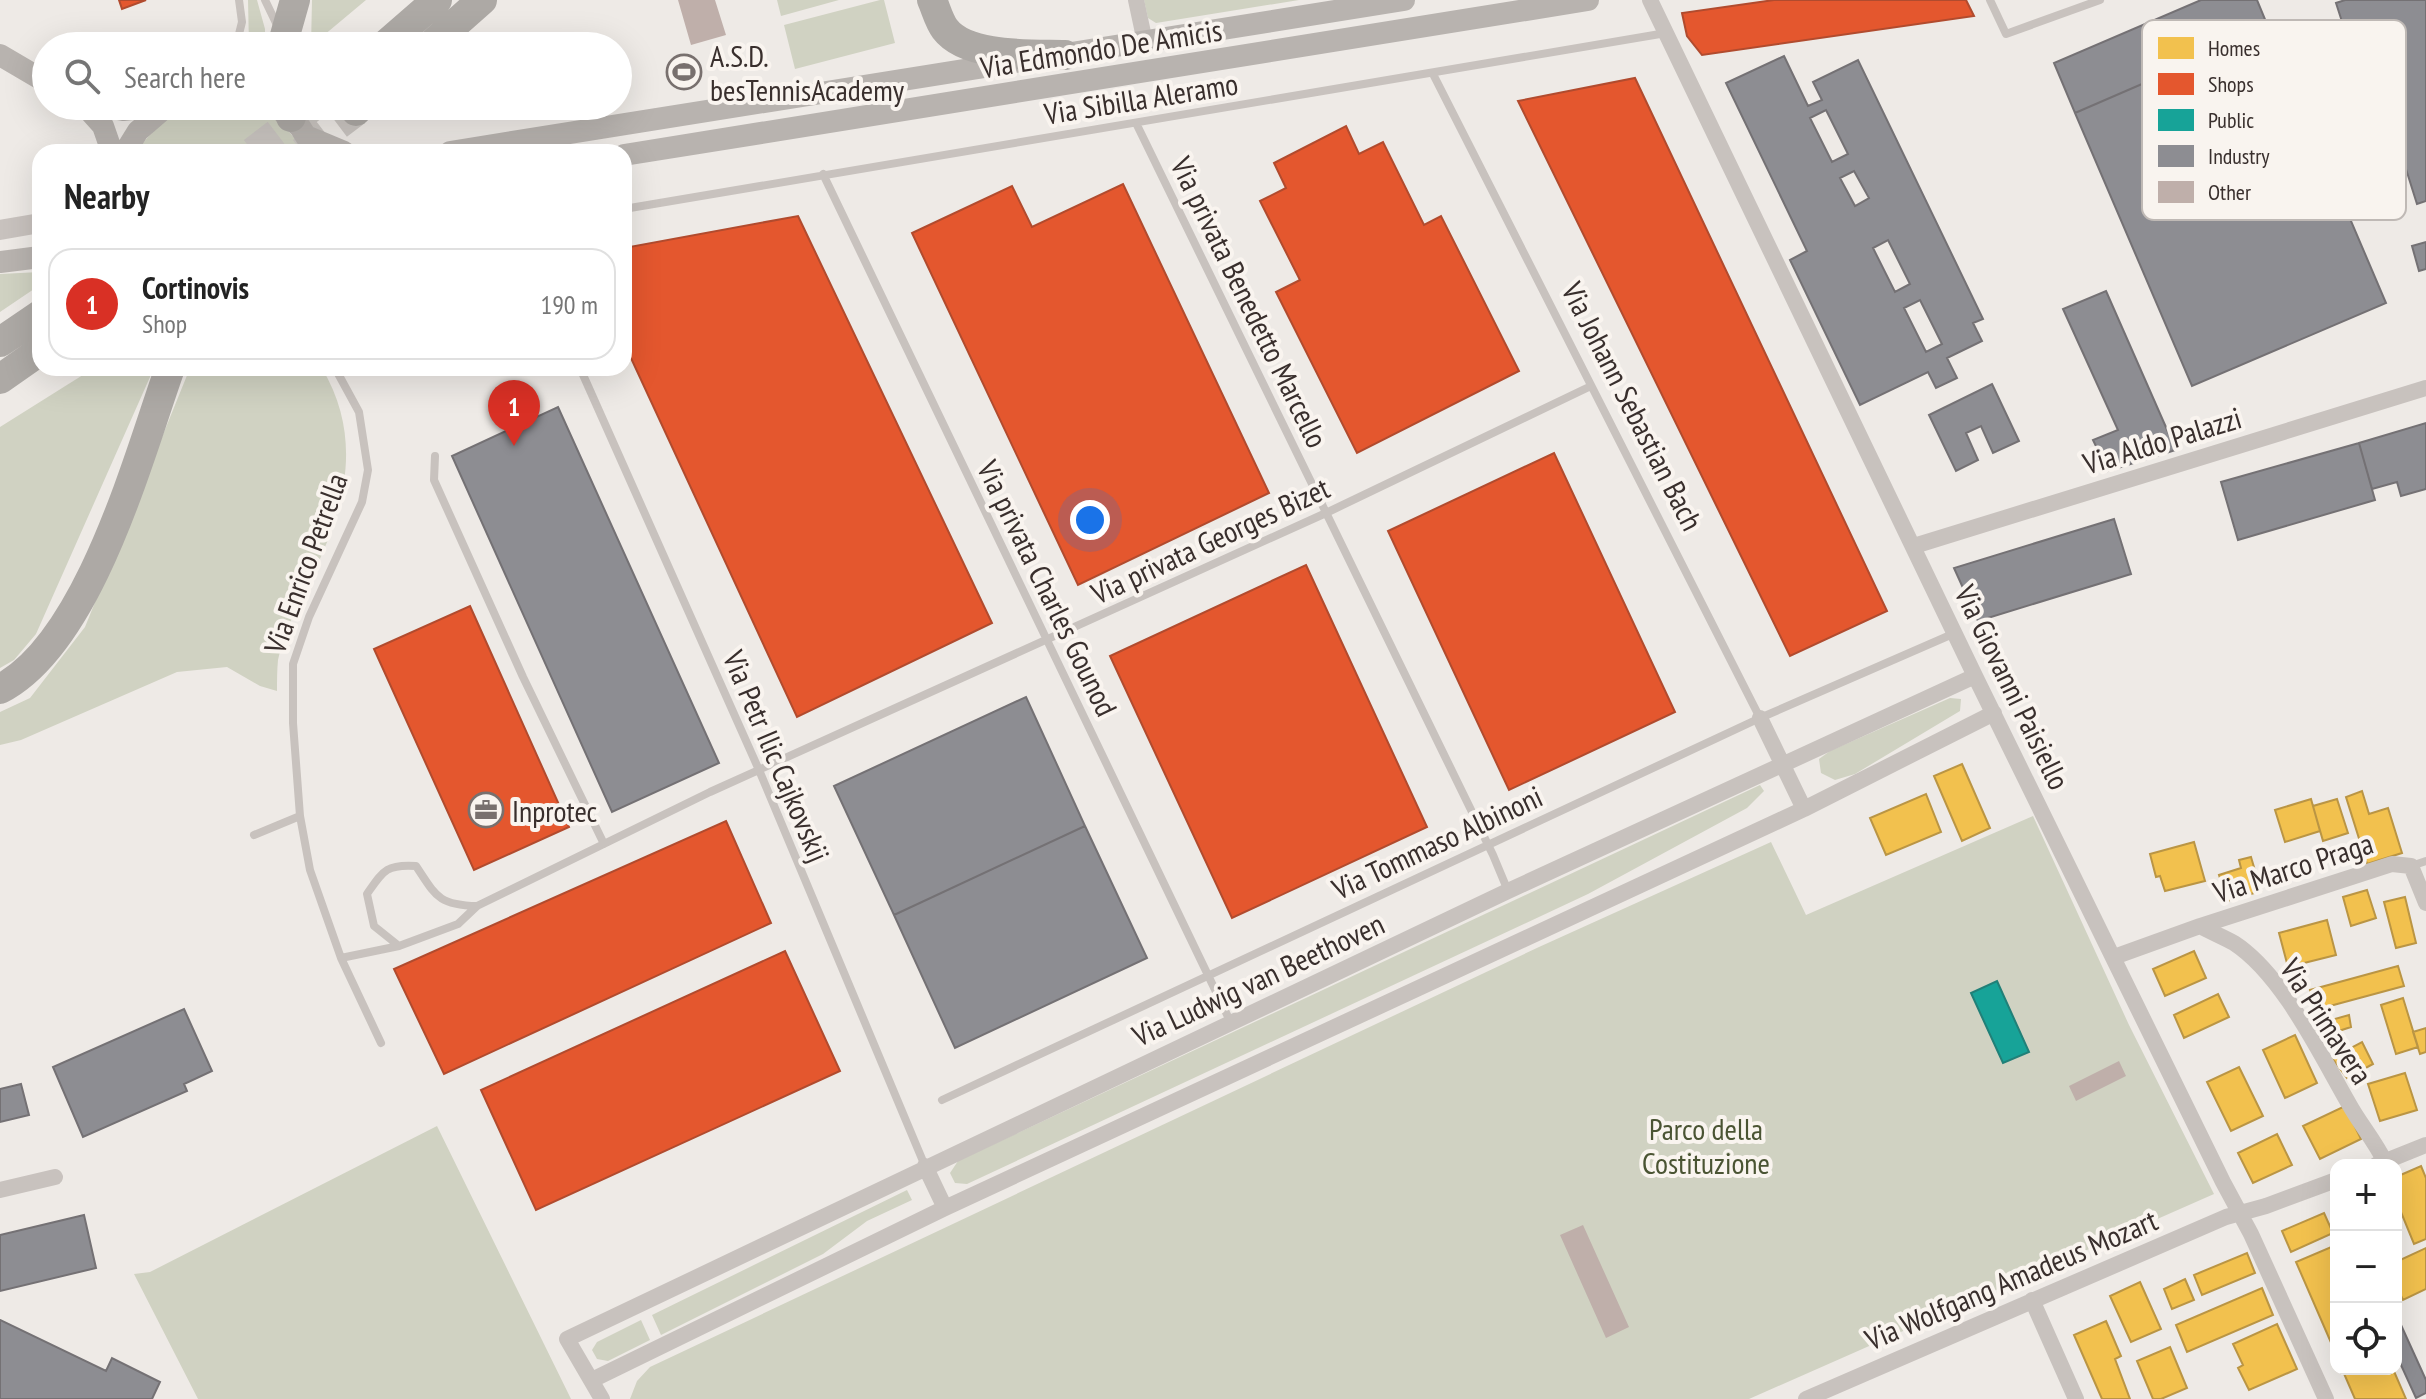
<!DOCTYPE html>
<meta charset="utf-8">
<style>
body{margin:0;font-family:"PT Sans Narrow",sans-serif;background:#f2f2f2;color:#222}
.controls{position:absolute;right:24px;bottom:24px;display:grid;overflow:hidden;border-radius:16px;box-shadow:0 8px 32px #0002}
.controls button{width:72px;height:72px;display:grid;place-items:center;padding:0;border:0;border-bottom:2px solid #e0e0e0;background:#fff;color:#222;font:40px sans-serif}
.you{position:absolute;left:1090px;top:520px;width:28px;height:28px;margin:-20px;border:6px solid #fff;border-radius:50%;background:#1a73e8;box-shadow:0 0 0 12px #1a73e833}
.badge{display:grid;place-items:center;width:52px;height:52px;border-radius:50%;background:#d93025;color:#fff;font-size:26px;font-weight:700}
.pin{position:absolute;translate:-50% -66px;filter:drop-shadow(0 2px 4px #0008)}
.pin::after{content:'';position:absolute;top:42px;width:28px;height:24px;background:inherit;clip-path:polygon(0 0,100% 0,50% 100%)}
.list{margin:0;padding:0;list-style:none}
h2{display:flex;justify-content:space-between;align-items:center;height:104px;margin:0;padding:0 32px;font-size:34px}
h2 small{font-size:26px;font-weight:400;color:#767676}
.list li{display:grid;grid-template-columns:52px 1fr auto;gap:24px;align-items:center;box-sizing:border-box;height:112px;margin:0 16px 16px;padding:0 16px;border:2px solid #e0e0e0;border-radius:24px}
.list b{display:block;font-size:30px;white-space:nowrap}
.list p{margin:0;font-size:26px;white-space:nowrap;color:#767676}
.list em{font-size:26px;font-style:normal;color:#767676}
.icon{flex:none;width:44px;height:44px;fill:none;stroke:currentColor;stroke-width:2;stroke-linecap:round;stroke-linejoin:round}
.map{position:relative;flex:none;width:2426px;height:1399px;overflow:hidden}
.search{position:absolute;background:#fff;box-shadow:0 8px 32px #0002;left:32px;top:32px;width:600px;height:88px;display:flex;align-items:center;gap:20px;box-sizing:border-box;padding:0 28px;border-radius:44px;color:#767676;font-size:30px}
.panel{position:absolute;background:#fff;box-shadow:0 8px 32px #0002;left:32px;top:144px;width:600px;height:232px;border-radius:24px}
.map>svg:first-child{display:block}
</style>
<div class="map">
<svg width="2426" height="1399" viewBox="0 0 2426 1399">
<rect width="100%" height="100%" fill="#eeeae6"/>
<path fill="#d0d2c2" d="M248,0h9l8,29v17h-16z
M312,0h54l-55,46z
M777,0h62l-58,16z
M880,0h4l11,43 -100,26 -11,-44z
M1144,0h155l-143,23 -8,-5z
M193,106c62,0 72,-6 113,46h-169c14,-22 31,-38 56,-46z
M40,272v18l-3,-3 -37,25v-38z
M94,368h60l-118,266 -22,26 -14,8v-241z
M190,368h132c41,70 24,137 -9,206 -13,28 -29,56 -35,86 -1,10 -1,21 -1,31l-17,-5 -33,-19 -50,5 -156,68 -21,5v-33l30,-14 55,-71z
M1950,698l11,1 -1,12 -105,63 -20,6 -14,-7 -2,-14 11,-8z
M1760,785l4,6 -17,17 -159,86 -621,290 -12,-1 -5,-10 8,-12z
M2033,816l96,209 85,169 -465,205h-1119l7,-18 13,-14 889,-420 232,-105 35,73z
M437,1126l134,273h-373l-64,-125 16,-2z
M907,1190l5,10 -45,21 -44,33 -162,81 -9,-20z
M641,1320l9,20 -42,21 -11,-2 -5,-9 5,-8z"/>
<path fill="#f2c14e" stroke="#ba9544" stroke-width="2" d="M1962,764l28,64 -28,13 -28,-65z
M2362,791l7,23 19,-6 14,45 -35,11 -21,-67z
M1926,794l15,38 -55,23 -16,-37z
M2311,799l9,32 -35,11 -10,-32z
M2337,799l11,34 -25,8 -10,-35z
M2194,842l11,39 -40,10 -5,-15 -4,1 -6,-23z
M2251,857l10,34 -34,10 -8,-26 22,-7 -2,-8z
M2367,890l9,28 -25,8 -8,-29z
M2405,897l11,46 -20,5 -12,-46z
M2327,920l9,35 -48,12 -9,-34z
M2194,951l12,27 -41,18 -12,-27z
M2398,966l6,20 -89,24 -5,-20z
M2218,994l11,23 -45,21 -10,-23z
M2403,998l15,49 -22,7 -15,-49z
M2349,1015l2,12 -34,11 -7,-12z
M2426,1028v24l-6,2 -7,-22z
M2295,1035l22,48 -32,15 -22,-48z
M2362,1042l11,22 -26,14 -15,-20z
M2239,1067l24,49 -32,15 -24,-49z
M2405,1073l12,37 -37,11 -12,-37z
M2345,1106l16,33 -41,20 -17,-33z
M2277,1134l15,31 -39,18 -15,-30z
M2421,1166l5,12v61l-12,5 -18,-44v-23z
M2324,1213l9,20 -42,19 -9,-21z
M2336,1245v109l-40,-92z
M2426,1248v41l-23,11 -7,-15v-23z
M2247,1253l8,20 -53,22 -8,-20z
M2185,1279l9,21 -22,9 -8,-20z
M2140,1282l21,47 -30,13 -21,-46z
M2262,1288l11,27 -86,37 -11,-27z
M2106,1321l15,35 -6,3 15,40h-28l-28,-64z
M2277,1324l20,45 -48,21 -11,-22 5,-3 -10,-21z
M2170,1347l17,41 -26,11h-8l-16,-38z
M2342,1369h51l13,30h-51z"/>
<path fill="#e4572e" stroke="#b14b2e" stroke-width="2" d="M119,0h27l-24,9z
M1774,0h192l8,16 -272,39 -15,-19 -5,-23z
M1635,78l252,533 -97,45 -272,-555z
M1346,126l13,28 24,-12 41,83 17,-9 78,155 -162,82 -81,-161 24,-12 -40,-79 26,-13 -12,-25z
M1123,184l146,309 -191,92 -166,-352 100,-47 20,41z
M798,216l194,407 -195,94 -173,-374v-95z
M1554,453l121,259 -166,78 -121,-259z
M1306,565l121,262 -195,91 -122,-262z
M470,606l99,221 -95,43 -100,-221z
M726,821l45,102 -327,151 -50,-105z
M785,951l55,120 -304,139 -55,-120z"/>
<path fill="#17a398" stroke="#218078" stroke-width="2" d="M1997,981l32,71 -26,11 -32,-70z"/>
<path fill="#8d8d92" stroke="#747174" stroke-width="2" fill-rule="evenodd" d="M2201,0h56l12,29 -194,84 -21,-50z
M2345,0h81v201l-9,3 -56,-178 -16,5 -9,-28z
M2269,29l117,274 -194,83 -117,-273z
M1784,56l24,50 14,-6 -9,-18 45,-22 125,259 -10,4 9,18 -35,17 10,20 -21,10 -8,-16 -68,33 -70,-145 17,-9 -81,-168zM1826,110l22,44 -16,8 -22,-44zM1854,171l15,27 -14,8 -15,-28zM1888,240l22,44 -15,8 -22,-44zM1920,300l22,44 -16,8 -22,-44z
M2426,242v27l-7,2 -7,-25z
M2106,291l70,159 -68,21 -15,-31 25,-10 -55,-121z
M1992,384l27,57 -26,12 -12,-27 -15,7 12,27 -22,11 -27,-56z
M558,407l161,356 -107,49 -160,-356z
M2426,423v66l-25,7 -4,-14 -25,7 -13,-46z
M2359,443l16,57 -137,40 -17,-58z
M2114,519l17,55 -153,47 -24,-53z
M1026,697l59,129 -191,89 -60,-129z
M1085,826l62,132 -192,90 -61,-133z
M184,1009l28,62 -28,13 3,7 -104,46 -30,-70z
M21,1084l8,31 -29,7v-33z
M84,1215l12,53 -96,23v-56z
M2396,1314l30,66v13l-10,5 -20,-44z
M0,1320l106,51 6,-13 48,24 -8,17h-152z"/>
<path fill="#bfafaa" d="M678,0h37l11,35 -35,10z
M2119,1061l7,15 -50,25 -7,-15z
M1583,1225l46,102 -23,11 -46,-103z"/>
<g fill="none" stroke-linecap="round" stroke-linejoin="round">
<path stroke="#cac5c1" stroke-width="30" stroke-dasharray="30 15" stroke-linecap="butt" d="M253,152l60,-46
M302,152l54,-41"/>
<path stroke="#c8c2be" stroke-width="8" d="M265,0l12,25
M1990,0l16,34 94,-34
M236,46l6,-24 -3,-22
M1433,74l327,644
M1136,123l357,732 15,36
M823,174l408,849
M624,209l1042,-176
M335,368l24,44 9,58 -6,32 -53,115 -16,47v59l7,93 10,54 31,88 58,-12
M580,368l179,402 166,396
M435,456l-1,24 89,197 81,167
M254,835l46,-19
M2411,866l15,-5
M477,906c-39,-1 -41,-10 -61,-40 -30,-2 -33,5 -49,28l7,32 25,20 59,-22 19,-18 233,-114 616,-279 265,-127
M341,958l40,85
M942,1100l818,-382 195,-85"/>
<path stroke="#c8c2be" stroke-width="16" d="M1136,0l9,42
M1650,0l325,676 248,506 28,52 75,165
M1914,546l512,-158
M1760,718l44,91
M2200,926l192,-62 19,2 15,37
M2114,957l86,-31c11,6 23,11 34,17 49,32 86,111 115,161 11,20 26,37 36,58
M2376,1165l50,-20
M925,1166l20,42
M0,1190l55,-13
M2032,1300l44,99
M592,1380l353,-172 859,-399 190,-96
M602,1399l-35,-60 941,-448 467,-215
M1806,1399l420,-182 40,-11 70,-26"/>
<path stroke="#c8c2be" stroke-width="20" d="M0,230l40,-7"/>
<path stroke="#b8b3af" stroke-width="22" d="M0,55l46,27
M85,106l18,20 9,26
M101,106l22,4 37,-4
M278,108l22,19 16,25
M308,137l36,15
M125,152l13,-21 29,-25
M450,152l954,-152
M624,155l964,-155
M0,262l40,-5"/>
<path stroke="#ada9a5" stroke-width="30" d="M932,0c4,9 7,21 13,29 22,29 87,25 120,26
M282,46l13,-46
M384,46l53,-46
M430,46l52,-46
M287,106l4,11
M356,111l5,-5
M0,342l40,-27
M0,379l40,-28
M0,689c89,-46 138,-231 170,-321"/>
</g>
<defs>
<g id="stadium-ring" transform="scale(1.8)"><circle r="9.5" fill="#f9f4ef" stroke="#78706e" stroke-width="1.5"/><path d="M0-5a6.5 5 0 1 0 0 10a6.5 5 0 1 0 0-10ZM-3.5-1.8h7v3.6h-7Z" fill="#78706e"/></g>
<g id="office-ring" transform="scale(1.8)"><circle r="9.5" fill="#f9f4ef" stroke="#78706e" stroke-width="1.5"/><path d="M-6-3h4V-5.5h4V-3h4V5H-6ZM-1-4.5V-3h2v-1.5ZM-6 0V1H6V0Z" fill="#78706e"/></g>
</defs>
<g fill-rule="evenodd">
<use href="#stadium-ring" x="684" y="72"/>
<use href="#office-ring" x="486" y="810"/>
</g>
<g text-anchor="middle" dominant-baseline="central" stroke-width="8" stroke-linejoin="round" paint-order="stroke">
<g font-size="30" fill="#392f2d" stroke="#f9f4ef">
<text transform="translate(1101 48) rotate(-9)">Via Edmondo De Amicis</text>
<text transform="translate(1141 98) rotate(-9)">Via Sibilla Aleramo</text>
<text transform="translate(1250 302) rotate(64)">Via privata Benedetto Marcello</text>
<text transform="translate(1633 406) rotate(63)">Via Johann Sebastian Bach</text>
<text transform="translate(2162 440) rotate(-17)">Via Aldo Palazzi</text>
<text transform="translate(1210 540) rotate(-25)">Via privata Georges Bizet</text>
<text transform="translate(305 563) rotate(-70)">Via Enrico Petrella</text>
<text transform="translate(1048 588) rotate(64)">Via privata Charles Gounod</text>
<text transform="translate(2013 687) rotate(64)">Via Giovanni Paisiello</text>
<text transform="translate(777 756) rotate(67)">Via Petr Ilic Cajkovskij</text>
<text transform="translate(1437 842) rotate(-25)">Via Tommaso Albinoni</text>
<text transform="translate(2293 867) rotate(-18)">Via Marco Praga</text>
<text transform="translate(1258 979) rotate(-25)">Via Ludwig van Beethoven</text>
<text transform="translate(2327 1021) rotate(57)">Via Primavera</text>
<text transform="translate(2011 1279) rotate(-23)">Via Wolfgang Amadeus Mozart</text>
</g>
<g font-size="30" fill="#392f2d" stroke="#f9f4ef" text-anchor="start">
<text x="710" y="55">A.S.D.<tspan x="710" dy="34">besTennisAcademy</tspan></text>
<text x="512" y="810">Inprotec</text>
</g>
<g font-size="30" fill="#4a5433" stroke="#f9f4ef">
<text x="1706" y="1128">Parco della<tspan x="1706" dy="34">Costituzione</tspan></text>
</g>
</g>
<rect x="2142" y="20" width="264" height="200" rx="12" fill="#f9f4ef" stroke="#bfb9b5" stroke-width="2"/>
<rect x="2158" y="37" width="36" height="22" fill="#f2c14e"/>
<rect x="2158" y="73" width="36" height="22" fill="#e4572e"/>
<rect x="2158" y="109" width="36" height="22" fill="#17a398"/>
<rect x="2158" y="145" width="36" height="22" fill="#8d8d92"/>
<rect x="2158" y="181" width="36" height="22" fill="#bfafaa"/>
<g font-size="22" fill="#392f2d">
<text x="2208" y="56">Homes</text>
<text x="2208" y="92">Shops</text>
<text x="2208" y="128">Public</text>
<text x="2208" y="164">Industry</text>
<text x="2208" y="200">Other</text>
</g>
</svg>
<div class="controls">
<button>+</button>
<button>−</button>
<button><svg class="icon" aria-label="locate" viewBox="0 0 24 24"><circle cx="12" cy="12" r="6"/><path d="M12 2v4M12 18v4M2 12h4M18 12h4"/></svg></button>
</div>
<div class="you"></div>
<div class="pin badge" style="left:514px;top:446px">1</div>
<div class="search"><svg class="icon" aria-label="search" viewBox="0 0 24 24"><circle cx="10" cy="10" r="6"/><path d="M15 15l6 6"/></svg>Search here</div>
<section class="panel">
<h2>Nearby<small></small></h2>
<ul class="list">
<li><span class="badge">1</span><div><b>Cortinovis</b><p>Shop</p></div><em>190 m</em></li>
</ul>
</section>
</div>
